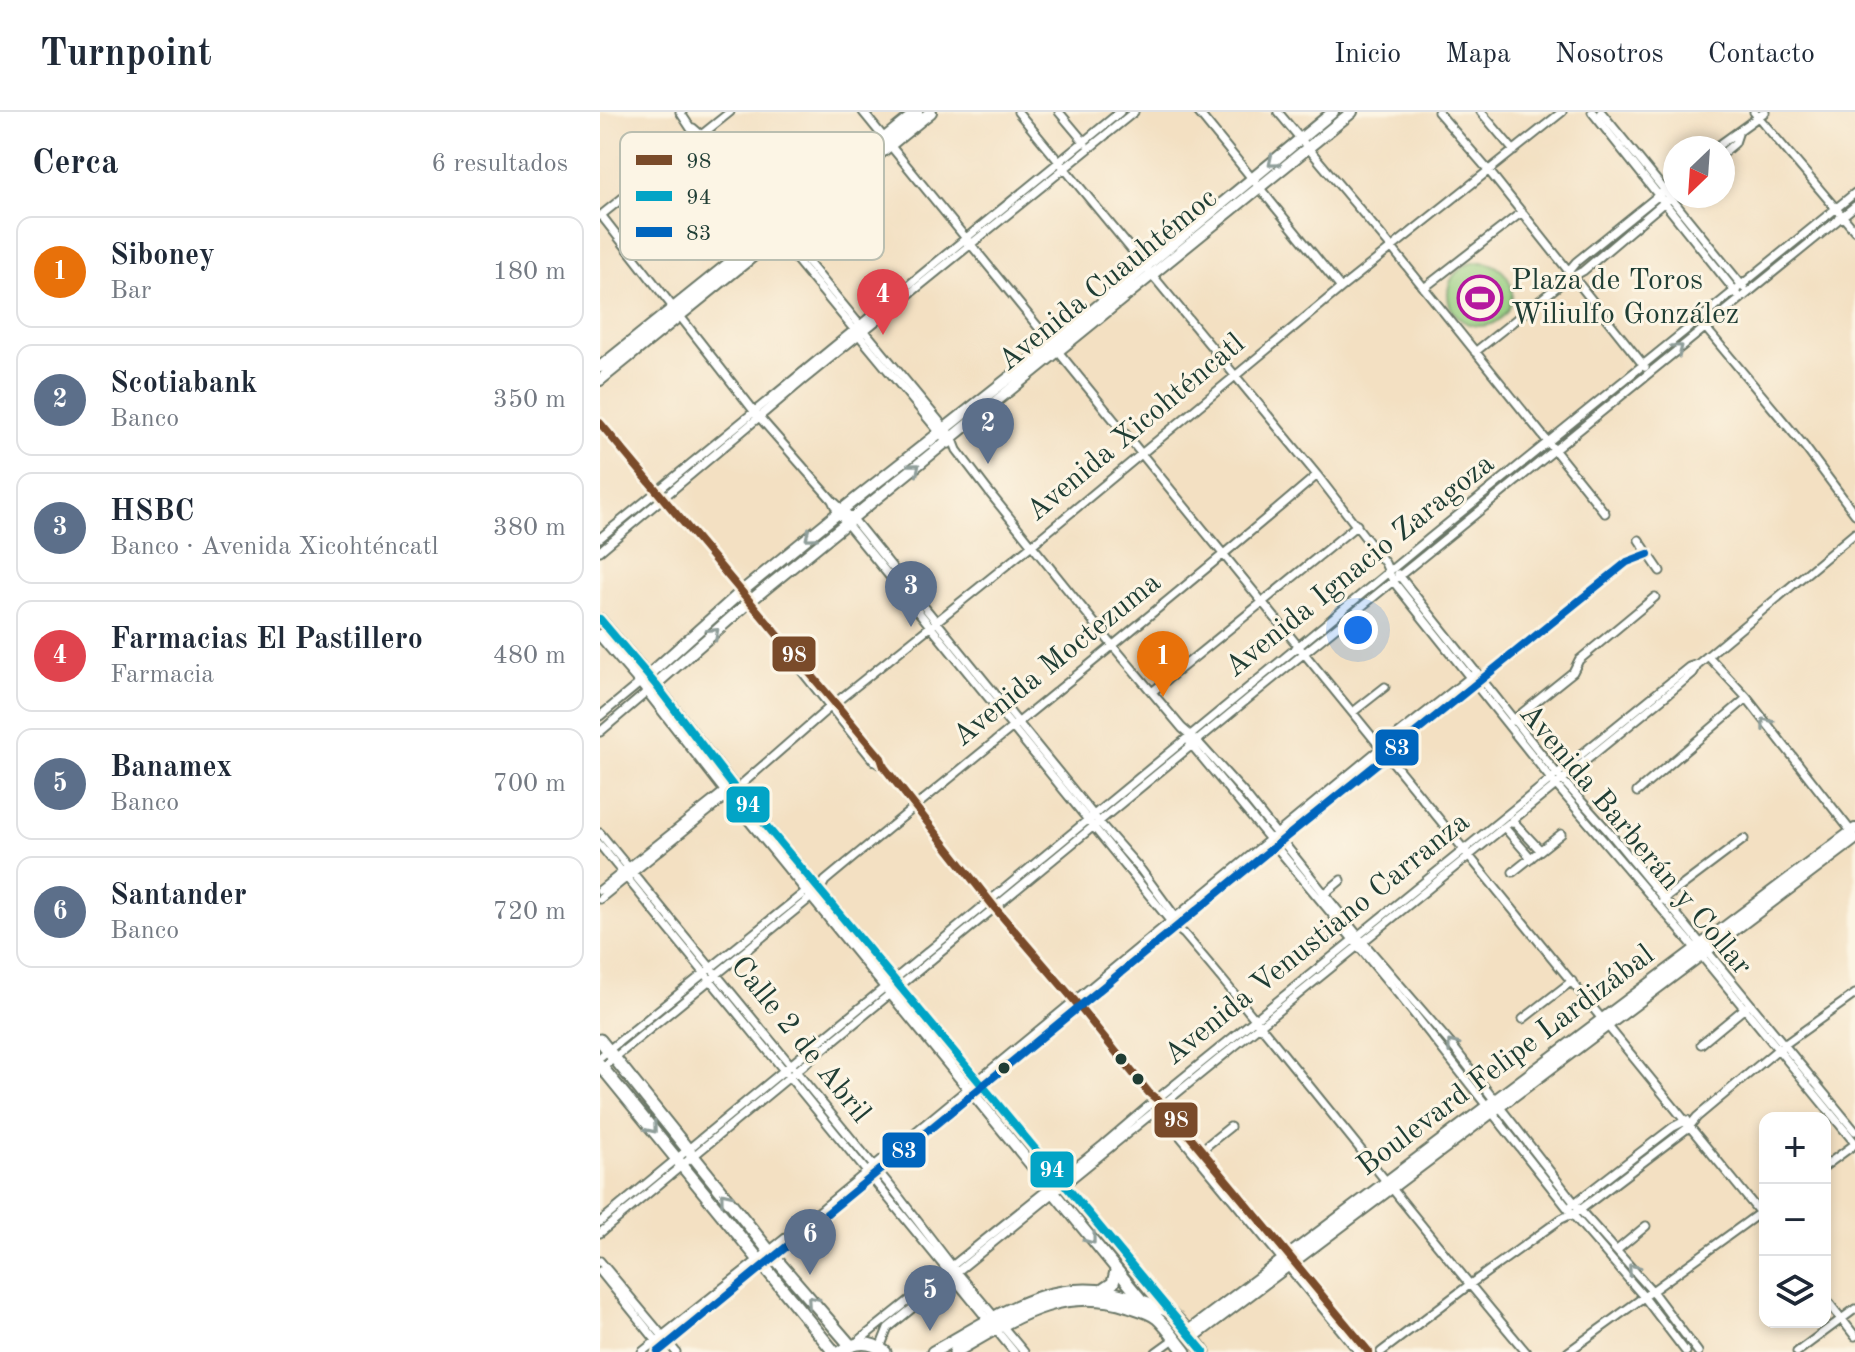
<!DOCTYPE html>
<html lang="es">
<meta charset="utf-8">
<style>
body{margin:0;font-family:"Old Standard TT",serif;background:#f6f6f7;color:#1f2937}
.controls{position:absolute;right:24px;bottom:24px;display:grid;overflow:hidden;border-radius:16px;box-shadow:0 4px 12px #0003}
.controls button{width:72px;height:72px;display:grid;place-items:center;padding:0;border:0;border-bottom:2px solid #e0e1e3;background:#fff;color:#1f2937;font:40px sans-serif}
.compass{position:absolute;left:1063px;top:24px;width:72px;height:72px;border-radius:50%;background:#fff;box-shadow:0 4px 12px #0003;rotate:205deg}
.you{position:absolute;left:758px;top:518px;width:28px;height:28px;margin:-20px;border:6px solid #fff;border-radius:50%;background:#1a73e8;box-shadow:0 0 0 12px #1a73e833}
.badge{display:grid;place-items:center;width:52px;height:52px;border-radius:50%;background:#db2777;color:#fff;font-size:26px;font-weight:700}
.pin{position:absolute;translate:-50% -66px;filter:drop-shadow(0 2px 4px #0008)}
.pin::after{content:'';position:absolute;top:42px;width:28px;height:24px;background:inherit;clip-path:polygon(0 0,100% 0,50% 100%)}
.list{margin:0;padding:0;list-style:none}
h2{display:flex;justify-content:space-between;align-items:center;height:104px;margin:0;padding:0 32px;font-size:34px}
h2 small{font-size:26px;font-weight:400;color:#747a83}
.list li{display:grid;grid-template-columns:52px 1fr auto;gap:24px;align-items:center;box-sizing:border-box;height:112px;margin:0 16px 16px;padding:0 16px;border:2px solid #e0e1e3;border-radius:16px}
.list b{display:block;font-size:30px;white-space:nowrap}
.list p{margin:0;font-size:26px;white-space:nowrap;color:#747a83}
.list em{font-size:26px;font-style:normal;color:#747a83}
.icon{flex:none;width:44px;height:44px;fill:none;stroke:currentColor;stroke-width:2;stroke-linecap:round;stroke-linejoin:round}
.map{position:relative;flex:none;width:1255px;height:1240px;overflow:hidden}
header{display:flex;align-items:center;gap:48px;box-sizing:border-box;height:112px;padding:0 40px;background:#fff;border-bottom:2px solid #e0e1e3}
header strong{font-size:38px}
nav{display:flex;gap:44px;margin-inline-start:auto;font-size:28px}
main{display:flex}
aside{flex:1;background:#fff}
.map>svg:first-child{display:block}
</style>
<header>
<strong>Turnpoint</strong>
<nav><a>Inicio</a><a>Mapa</a><a>Nosotros</a><a>Contacto</a></nav>
</header>
<main>
<aside>
<h2>Cerca<small>6 resultados</small></h2>
<ul class="list">
<li><span class="badge" style="background:#e8710a">1</span><div><b>Siboney</b><p>Bar</p></div><em>180 m</em></li>
<li><span class="badge" style="background:#5c6f8a">2</span><div><b>Scotiabank</b><p>Banco</p></div><em>350 m</em></li>
<li><span class="badge" style="background:#5c6f8a">3</span><div><b>HSBC</b><p>Banco · Avenida Xicohténcatl</p></div><em>380 m</em></li>
<li><span class="badge" style="background:#e0444e">4</span><div><b>Farmacias El Pastillero</b><p>Farmacia</p></div><em>480 m</em></li>
<li><span class="badge" style="background:#5c6f8a">5</span><div><b>Banamex</b><p>Banco</p></div><em>700 m</em></li>
<li><span class="badge" style="background:#5c6f8a">6</span><div><b>Santander</b><p>Banco</p></div><em>720 m</em></li>
</ul>
</aside>
<div class="map">
<svg width="1255" height="1240" viewBox="0 0 1255 1240">
<rect width="100%" height="100%" fill="#fcf5e5"/>
<filter id="ink" filterUnits="userSpaceOnUse"><feTurbulence type="fractalNoise" baseFrequency=".0125" numOctaves="2"/><feDisplacementMap in="SourceGraphic" scale="16" xChannelSelector="R" yChannelSelector="G"/><feConvolveMatrix kernelMatrix="1 2 1 2 8 2 1 2 1" color-interpolation-filters="sRGB"/></filter>
<filter id="wash" filterUnits="userSpaceOnUse"><feTurbulence type="fractalNoise" baseFrequency=".006" numOctaves="4" result="noise"/><feDisplacementMap in="SourceGraphic" scale="32" xChannelSelector="R" yChannelSelector="G"/><feGaussianBlur stdDeviation="1.8" result="paint"/><feColorMatrix in="noise" values="0 0 0 0 0 0 0 0 0 0 0 0 0 0 0 0 0 1.4 0 .05"/><feComposite in="paint" operator="in"/></filter>
<g filter="url(#wash)">
<rect width="100%" height="100%" fill="#f3e0c2"/>
<path fill="#96cd80" stroke="#5a855a" stroke-width="2" d="M848 182a32 32 0 1 1 64 0a32 32 0 1 1-64 0Z"/>
</g>
<g filter="url(#ink)">
<g fill="none" stroke-linecap="round" stroke-linejoin="round">
<g stroke="#697666" stroke-width="11">
<path id="street" d="M80,0l23,35 246,297
M263,0l902,1107
M418,0l299,363 68,88 8,18 158,198 144,169 160,195
M459,0l26,31
M598,0l143,176
M678,0l114,136 213,265
M838,0l51,59 156,196
M881,0l33,39
M992,0l146,183
M1001,0l143,176
M1154,0l101,119
M93,16l15,13 236,286 8,10 5,13 32,42 124,154 69,82 16,14 45,50 120,150 87,101 130,167 72,81 46,61
M1115,36l50,-36
M1123,41l12,-10 3,-9
M1,103l153,196 78,89 21,19 246,303 42,48 36,49
M0,104l130,-104
M967,161l9,-11 99,-80
M824,176l98,-76
M1099,208l106,127 50,67
M875,240l88,-70 20,-11 92,-78
M0,311l281,335 3,9 111,141 79,92 75,93 15,12 205,247
M232,388l6,13 338,415 8,6c117,137 226,281 342,418
M0,426l520,-426
M1039,428l21,31
M0,439l202,-170 332,-269
M798,462l159,200 52,58 246,299
M189,543l85,106 10,6
M1108,544l39,42 107,137
M552,580l205,-167
M753,600l32,-25
M0,604l41,-34
M912,609l61,-49 6,-12 76,-63
M0,620l48,-41
M590,631l214,258 169,214 71,82 42,55
M1037,680l110,-94
M912,708l28,30
M904,715l27,31
M0,721l296,360 56,73 72,86
M0,733l414,507
M913,760l48,-38
M0,778l126,-100
M723,783l18,-15
M0,787l122,-99 16,-9 5,-8 87,-76 203,-163 308,-256 221,-176
M1063,788l81,-61
M923,907l49,-38
M1101,932l45,-37
M0,945l210,-169
M2,956l218,-178 5,-9c163,-136 331,-267 492,-406
M556,995l203,245
M600,1039l30,-24
M1225,1054l30,-22
M972,1093l101,-78 14,-7
M0,1110l831,-685 424,-344
M0,1121l649,-535 606,-492
M1017,1138l29,-24
M0,1149l76,91
M0,1159l59,73
M1225,1186l30,38
M256,1231l247,-198 49,-42 537,-436 9,-3
M280,1236l8,-20 781,-635 24,-20 5,-9 157,-131
M42,1240l180,-143 560,-462 95,-75
M58,1240l617,-506 352,-284 21,-8
M556,1240l18,-13
M781,1240l88,-67 92,-66 19,-9 109,-83 8,-10 80,-67 78,-56
M968,1240l197,-143
M1197,1240l58,-43"/>
</g>
<g stroke="#697666" stroke-width="14">
<path id="secondary" d="M0,255l317,-255
M0,268l331,-268
M0,507l56,66 77,101 437,527
M0,523l48,56 82,105 414,507
M41,570l100,-90 102,-83 210,-166 280,-231
M48,579l101,-89 603,-490
M587,1220l668,-503
M592,1226l663,-499"/>
</g>
<g stroke="#697666" stroke-width="15">
<path id="primary" d="M0,928l174,217 76,88
M0,953l234,287
M504,1177l9,-6 3,-12
M241,1240c14,-11 30,-11 44,0
M333,1240c65,-36 123,-81 199,-54 12,4 30,8 40,16 12,10 22,26 32,38
M355,1240c56,-32 106,-68 174,-46 8,3 21,6 28,12 11,10 19,23 28,34"/>
</g>
<use href="#street" stroke="#fff" stroke-width="7"/>
<use href="#secondary" stroke="#fff" stroke-width="10"/>
<use href="#primary" stroke="#fff" stroke-width="11"/>
<g stroke="#fcf5e5" stroke-width="14">
<path id="bus-1" d="M0,311l281,335 3,9 111,141 79,92 75,93 15,12 205,247"/>
</g>
<g stroke="#fcf5e5" stroke-width="14">
<path id="bus-2" d="M0,507l56,66 77,101 471,566"/>
</g>
<g stroke="#fcf5e5" stroke-width="14">
<path id="bus-3" d="M58,1240l617,-506 352,-284 21,-8"/>
</g>
<use href="#bus-1" stroke="#7a4b2a" stroke-width="8"/>
<use href="#bus-2" stroke="#02a4c6" stroke-width="8"/>
<use href="#bus-3" stroke="#0065bd" stroke-width="8"/>
</g>
<defs><path id="oneway-chevron" d="M-2-3.5L2.5 0L-2 3.5" fill="none" stroke-width="1.6" stroke-linecap="round" stroke-linejoin="round" transform="scale(2)"/></defs>
<g stroke="#8f9e9a">
<use href="#oneway-chevron" transform="translate(673 50) rotate(140)"/>
<use href="#oneway-chevron" transform="translate(1078 237) rotate(-38)"/>
<use href="#oneway-chevron" transform="translate(315 356) rotate(-40)"/>
<use href="#oneway-chevron" transform="translate(210 424) rotate(141)"/>
<use href="#oneway-chevron" transform="translate(114 521) rotate(-42)"/>
<use href="#oneway-chevron" transform="translate(1166 611) rotate(-128)"/>
<use href="#oneway-chevron" transform="translate(852 933) rotate(-129)"/>
<use href="#oneway-chevron" transform="translate(52 1016) rotate(50)"/>
<use href="#oneway-chevron" transform="translate(125 1085) rotate(-129)"/>
<use href="#oneway-chevron" transform="translate(491 1127) rotate(52)"/>
<use href="#oneway-chevron" transform="translate(1033 1157) rotate(-130)"/>
<use href="#oneway-chevron" transform="translate(212 1189) rotate(-131)"/>
</g>
</g>
<defs>
<g id="stadium-ring" transform="scale(2.3)"><circle r="9.5" fill="#fcf5e5" stroke="#b5179e" stroke-width="1.5"/><path d="M0-5a6.5 5 0 1 0 0 10a6.5 5 0 1 0 0-10ZM-3.5-1.8h7v3.6h-7Z" fill="#b5179e"/></g>
</defs>
<g fill-rule="evenodd">
<use href="#stadium-ring" x="880" y="186"/>
</g>
<g fill="#1f3d34" stroke="#fcf5e5" stroke-width="3">
<circle cx="521" cy="947" r="7"/>
<circle cx="404" cy="956" r="7"/>
<circle cx="538" cy="967" r="7"/>
</g>
<g text-anchor="middle" dominant-baseline="central" stroke-width="6" stroke-linejoin="round" paint-order="stroke">
<g font-size="30" fill="#1f3d34" stroke="#fcf5e5">
<text transform="translate(508 168) rotate(-39)">Avenida Cuauhtémoc</text>
<text transform="translate(536 316) rotate(-40)">Avenida Xicohténcatl</text>
<text transform="translate(760 454) rotate(-39)">Avenida Ignacio Zaragoza</text>
<text transform="translate(457 548) rotate(-39)">Avenida Moctezuma</text>
<text transform="translate(1035 728) rotate(50)">Avenida Barberán y Collar</text>
<text transform="translate(717 827) rotate(-39)">Avenida Venustiano Carranza</text>
<text transform="translate(200 928) rotate(51)">Calle 2 de Abril</text>
<text transform="translate(906 949) rotate(-37)">Boulevard Felipe Lardizábal</text>
</g>
<g font-size="30" fill="#1f3d34" stroke="#fcf5e5" text-anchor="start">
<text x="911" y="169">Plaza de Toros<tspan x="911" dy="34">Wiliulfo González</tspan></text>
</g>
</g>
<rect x="20" y="20" width="264" height="128" rx="12" fill="#fcf5e5" stroke="#babeb0" stroke-width="2"/>
<rect x="36" y="43" width="36" height="10" fill="#7a4b2a"/>
<rect x="36" y="79" width="36" height="10" fill="#02a4c6"/>
<rect x="36" y="115" width="36" height="10" fill="#0065bd"/>
<g font-size="22" fill="#1f3d34">
<text x="86" y="56">98</text>
<text x="86" y="92">94</text>
<text x="86" y="128">83</text>
</g>
<g stroke="#fcf5e5" stroke-width="3">
<rect x="171" y="523" width="46" height="38" rx="8" fill="#7a4b2a"/>
<rect x="774" y="616" width="46" height="39" rx="8" fill="#0065bd"/>
<rect x="125" y="673" width="46" height="39" rx="8" fill="#02a4c6"/>
<rect x="553" y="989" width="46" height="38" rx="8" fill="#7a4b2a"/>
<rect x="281" y="1019" width="46" height="38" rx="8" fill="#0065bd"/>
<rect x="429" y="1038" width="46" height="39" rx="8" fill="#02a4c6"/>
</g>
<g font-size="22" text-anchor="middle" font-weight="bold" fill="#fff">
<text x="194" y="550">98</text>
<text x="797" y="643">83</text>
<text x="148" y="700">94</text>
<text x="576" y="1015">98</text>
<text x="304" y="1046">83</text>
<text x="452" y="1065">94</text>
</g>
</svg>
<div class="controls">
<button>+</button>
<button>−</button>
<button><svg class="icon" aria-label="layers" viewBox="0 0 24 24"><path d="M12 4l9 5-9 5-9-5zM3 14l9 5 9-5"/></svg></button>
</div>
<svg class="compass" viewBox="-18 -18 36 36"><path d="M0-13l5 13h-10z" fill="#e53935"/><path d="M0 13l5-13h-10z" fill="#747a83"/></svg>
<div class="you"></div>
<div class="pin badge" style="left:563px;top:585px;background:#e8710a">1</div>
<div class="pin badge" style="left:388px;top:352px;background:#5c6f8a">2</div>
<div class="pin badge" style="left:311px;top:515px;background:#5c6f8a">3</div>
<div class="pin badge" style="left:283px;top:223px;background:#e0444e">4</div>
<div class="pin badge" style="left:330px;top:1219px;background:#5c6f8a">5</div>
<div class="pin badge" style="left:210px;top:1163px;background:#5c6f8a">6</div>
</div>
</main>
